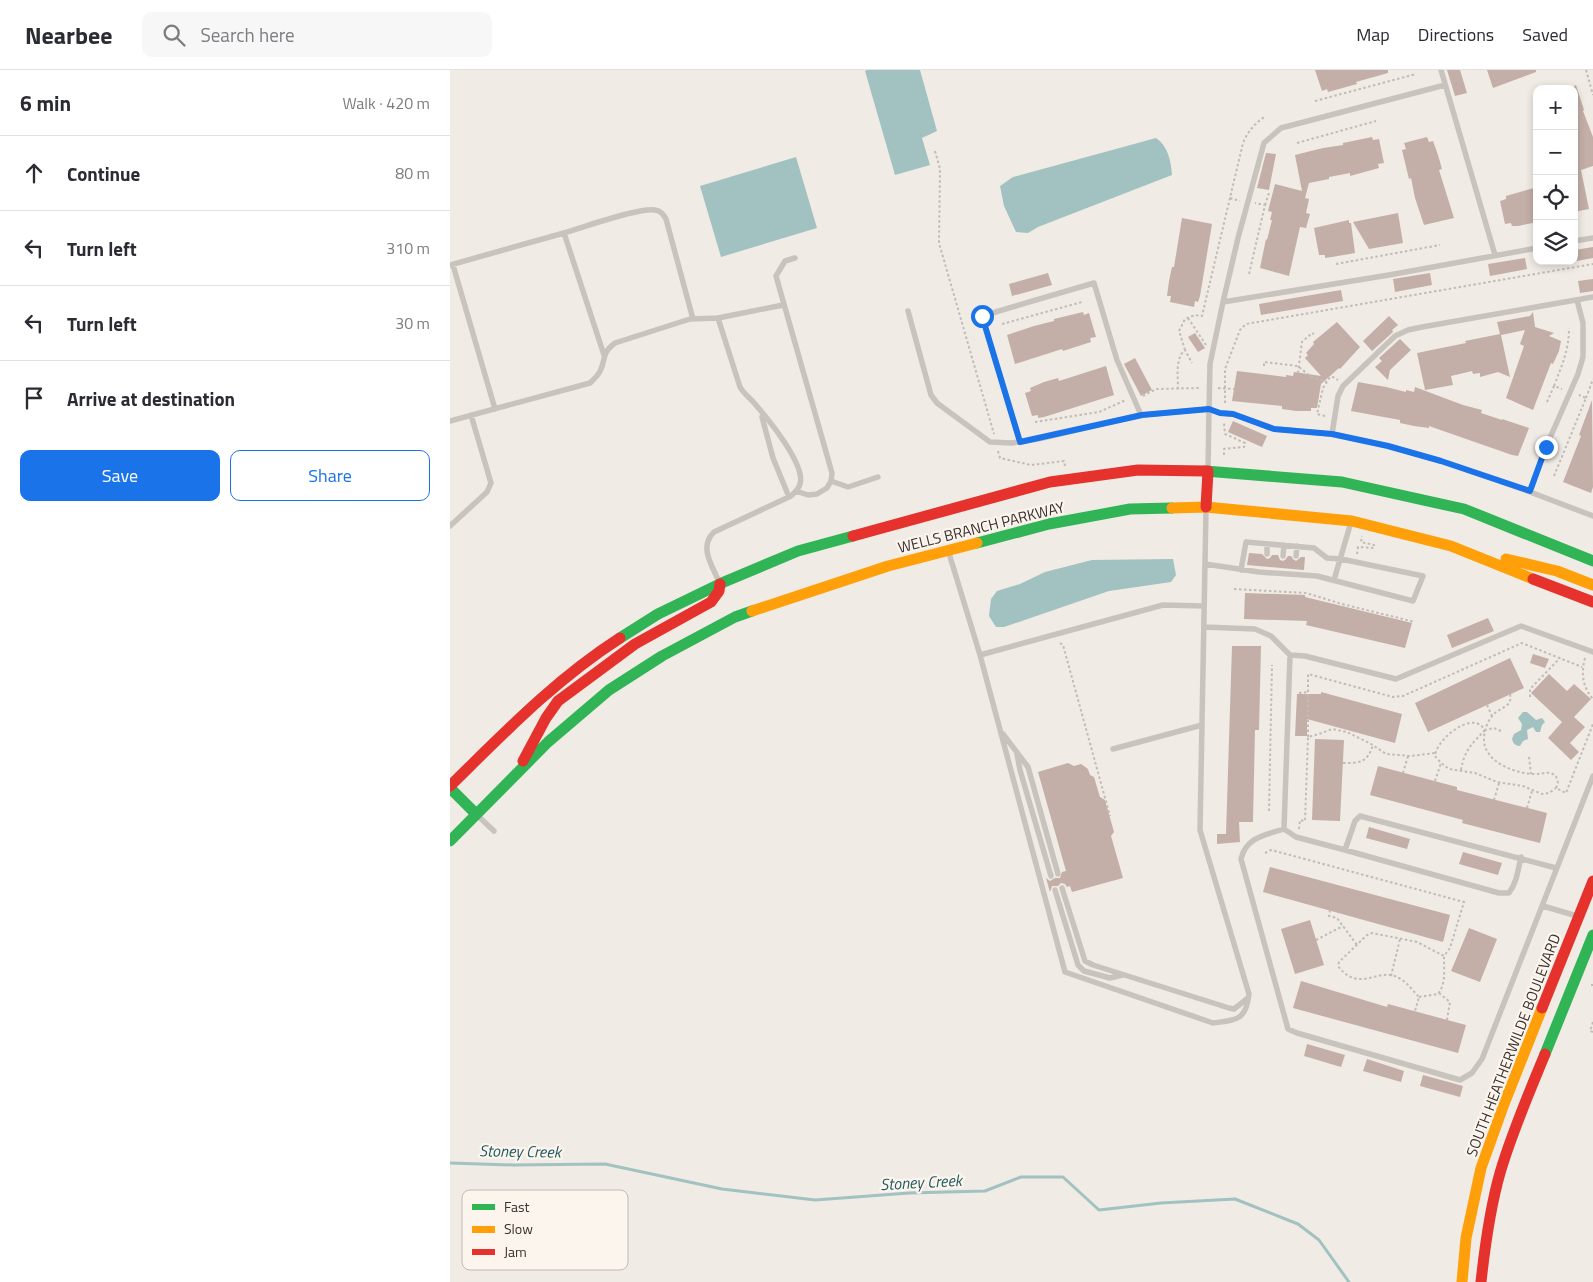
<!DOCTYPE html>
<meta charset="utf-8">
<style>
body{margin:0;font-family:"Titillium Web",sans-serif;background:#f7f7f7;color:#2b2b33}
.controls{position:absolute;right:15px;top:15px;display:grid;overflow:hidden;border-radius:10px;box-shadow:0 2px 8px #0003}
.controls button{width:45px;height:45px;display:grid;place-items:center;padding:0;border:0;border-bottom:1px solid #e1e1e2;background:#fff;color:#2b2b33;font:25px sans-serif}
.stop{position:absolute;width:15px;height:15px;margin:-11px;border:4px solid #1a73e8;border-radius:50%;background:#fff}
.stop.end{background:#1a73e8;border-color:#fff;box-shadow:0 1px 5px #0008}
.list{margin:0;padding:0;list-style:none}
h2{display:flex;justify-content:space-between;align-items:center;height:65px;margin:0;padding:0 20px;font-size:21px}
h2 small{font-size:16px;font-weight:400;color:#7c7c81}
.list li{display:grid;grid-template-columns:32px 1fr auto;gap:15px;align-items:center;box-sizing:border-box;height:75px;padding:0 20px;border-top:1px solid #e1e1e2}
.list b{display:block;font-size:19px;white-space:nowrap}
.list em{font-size:16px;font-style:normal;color:#7c7c81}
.actions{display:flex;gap:10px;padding:15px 20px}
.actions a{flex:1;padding:11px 0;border:1px solid #1a73e8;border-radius:10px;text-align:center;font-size:18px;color:#1a73e8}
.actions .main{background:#1a73e8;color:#fff}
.icon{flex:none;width:28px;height:28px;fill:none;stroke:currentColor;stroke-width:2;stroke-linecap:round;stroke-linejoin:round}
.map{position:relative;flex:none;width:1143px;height:1212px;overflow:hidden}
header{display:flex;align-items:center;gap:30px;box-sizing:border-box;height:70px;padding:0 25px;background:#fff;border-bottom:1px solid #e1e1e2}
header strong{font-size:24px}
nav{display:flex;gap:28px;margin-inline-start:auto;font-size:18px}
.search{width:350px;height:45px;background:#f7f7f7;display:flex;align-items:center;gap:12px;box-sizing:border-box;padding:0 18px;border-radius:10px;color:#7c7c81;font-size:19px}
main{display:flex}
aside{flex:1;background:#fff}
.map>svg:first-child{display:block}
</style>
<header>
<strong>Nearbee</strong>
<div class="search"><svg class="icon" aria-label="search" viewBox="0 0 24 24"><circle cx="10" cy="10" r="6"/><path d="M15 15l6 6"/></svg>Search here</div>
<nav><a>Map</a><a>Directions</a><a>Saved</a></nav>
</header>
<main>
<aside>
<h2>6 min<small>Walk · 420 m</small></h2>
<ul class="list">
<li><svg class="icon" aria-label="ahead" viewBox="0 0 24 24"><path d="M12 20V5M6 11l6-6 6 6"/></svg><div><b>Continue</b></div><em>80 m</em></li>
<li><svg class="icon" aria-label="left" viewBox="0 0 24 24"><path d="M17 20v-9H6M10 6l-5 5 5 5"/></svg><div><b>Turn left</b></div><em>310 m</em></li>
<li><svg class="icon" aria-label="left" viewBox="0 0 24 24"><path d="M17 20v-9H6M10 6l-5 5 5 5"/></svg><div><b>Turn left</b></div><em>30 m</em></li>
<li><svg class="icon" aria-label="arrive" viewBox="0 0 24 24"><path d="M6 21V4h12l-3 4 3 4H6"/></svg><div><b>Arrive at destination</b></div></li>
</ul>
<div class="actions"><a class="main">Save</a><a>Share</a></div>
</aside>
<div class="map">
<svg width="1143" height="1212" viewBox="0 0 1143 1212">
<rect width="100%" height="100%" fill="#f0ebe5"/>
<path fill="#a1c2c1" d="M417,0h53l17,61 -15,7 8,27 -35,10 -30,-104z
M706,68c12,8 15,23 16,37l-134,52 -10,6 -12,-1 -12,-26 -4,-20 13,-9z
M346,87l21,71 -96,29 -21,-71z
M723,489l3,16 -5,7 -62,9 -105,36h-8l-7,-11 2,-17 6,-8 23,-7 25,-12 47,-12z
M1073,642h4l9,8 6,-2 3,4 -3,3 -2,7h-4l-3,-5 -6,3 1,9 -5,2 -3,5c-5,0 -7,-3 -8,-7l2,-5 7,-4 1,-6 -4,-6z"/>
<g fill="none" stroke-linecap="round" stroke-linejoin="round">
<path stroke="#a1c2c1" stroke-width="3" d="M0,1093l63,2 92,-1 117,25 93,11 94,-7 76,-2 36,-14h42l36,33 62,-7 74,-4 63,25 21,16 30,42"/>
</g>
<path fill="#c3afa7" d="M865,0h73v3l-32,9 1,2 -29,8 -1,-3 -5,2z
M997,0h13l7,23 -12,3z
M1037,0h49v2l-43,16z
M1126,15l8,25 -1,1 10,26v29l-12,4 8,39 -15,3v-126z
M922,67l1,3 6,-1 5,24 -6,1 1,4 -29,8v-3l-21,4v2l-20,4 -4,15 4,1 -3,14 4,1 -4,14 -6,-1 -11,49 -29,-8 6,-29 1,1 5,-20h-2l2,-8 -4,-1 7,-27 27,7 -7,-36 28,-7 20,-3v-2z
M977,67l2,5 4,-1 5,14 4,14 -3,1 15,48 -30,7 -9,-27 -4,-20 -2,1 -7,-29 4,-1 -2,-6z
M816,83l10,1 -7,36 -12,-2z
M1084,118l1,3h2v31l-19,4h-6l-1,-3 -6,1 -5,-23 6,-2v-3z
M948,143l5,30 -34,6 -16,-27z
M732,148l30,6 -12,72 -2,6 -3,-1 -1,6 -24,-5 1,-6h-4l2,-15 3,-14h2z
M899,150v3h2l4,30 -23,4 -7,1v-3h-6l-5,-27z
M1143,177v11l-16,3 -2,-11z
M1075,188l2,11 -37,7 -2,-12z
M598,203l4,12 -40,11 -3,-12z
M980,203l2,12 -37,7 -2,-13z
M1143,209v12l-13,2 -2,-12z
M891,220l2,11 -82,14 -2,-11z
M633,242l1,3 5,-2 7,24 -6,1 1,4 -28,9 -1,-2 -47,15 -8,-29 27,-9 20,-5v-2z
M1083,242l2,15 19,6 -5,3 12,5 -2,10 -6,13 -2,-1 -18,47 -27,-12 18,-52 -4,-2 5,-14 -24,5 9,42 -12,-5 -18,5v-4l-7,1 -1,-3 -21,5 2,9 -28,5 -8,-37 49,-10 -1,-2 35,-7 -3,-12 33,-6z
M939,246l9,9 -6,5 1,2 -21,19 -9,-10z
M887,252l23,25 -20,22 -1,-1 -18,16 -4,24h-6v3h-15l-14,-2v-3l-50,-5 5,-30 49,6v-2l7,1 1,-4 27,4 -16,-18 3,-3 -2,-2 8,-9 -1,-2z
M745,263l10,15 -7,4 -10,-15z
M950,269l11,11 -21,20 -2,10 -13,-13 7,-6 -3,-3z
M685,288l17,32 -11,6 -17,-32z
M656,296l8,29 -70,22 -6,1v-3l-6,1 -7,-23 6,-2 -1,-3 14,-6 14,-4 1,3z
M908,312l28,5 20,5v-2l8,2 1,-5 48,18 19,5 -1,3 21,7v-1l27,9 -11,28 -6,-1 -83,-29v2l-15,-2 -14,-3v-3l-49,-9z
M1142,330l1,87 -2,6 -28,-11 18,-46 -2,-1z
M783,351l34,15 -5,11 -34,-15z
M799,483l13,1 5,5 3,-1 2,-3h6l2,5 3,1 3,-2 2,-3h3l2,3 3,2 5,-4h4l-1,13 -57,-5z
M795,523l60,2v2l107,26 -7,25 -99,-23 1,-4 -63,-2z
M1038,548l6,13 -42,17 -5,-13z
M782,576h29l-2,84h-4l-2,92h-14l1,20 -23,2v-10h9z
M1083,584l16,5 -4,9 -15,-5z
M1060,588l14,30 -96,44 -13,-29z
M1099,604l18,17 7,-7 17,15 -17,18 11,10 -15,16 9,9 -8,8 -23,-22 14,-16 -31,-29z
M871,622l81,22 -7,29 -88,-24v17h-12l2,-42h24z
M865,669l29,1 -4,81 -28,-1z
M618,693l6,3 7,-2 7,5 2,6 4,2 6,20 5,3 9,32 -3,4 12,42 -51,14 -2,-6 -3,1 -2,-3 -4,-1 -3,3h-6l-2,6 -4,-14 4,3 5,-3h5l2,-6 4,-1 -28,-99z
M928,696l79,21v3l90,23 -7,30 -78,-20 1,-3 -93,-25z
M919,757l41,12 -3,10 -41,-11z
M1013,782l39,11 -4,12 -39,-11z
M820,797l180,48 -7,27 -180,-50z
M860,850l14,45 -29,9 -14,-45z
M1019,858l28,11 -17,43 -29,-11z
M851,911l86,26 1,-3 78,21 -8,28 -165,-45z
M857,974l38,11 -4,12 -37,-11z
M917,989l37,12 -3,11 -38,-11z
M973,1005l40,11 -3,11 -40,-11z"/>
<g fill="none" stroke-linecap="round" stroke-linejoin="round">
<path stroke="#c2bbb6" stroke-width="2" stroke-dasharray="2.5 2.5" stroke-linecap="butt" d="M1136,0l7,25
M865,31l101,-27
M847,73l79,-22
M485,81l5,18 -1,74 55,191
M780,128l10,3
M815,135l4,-12
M886,194l104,-19
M799,204l16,-69 -10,-2
M738,248l18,27
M552,254l80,-22
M735,280l-6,-19 6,-12 10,-4 7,1 41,-173c5,-12 12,-20 23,-27
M814,296v-4l34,4 13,11 16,5
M848,303l4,-31 10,-9 2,1
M1104,316c8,-21 15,-36 15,-58
M768,318l16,1
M728,319c0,-12 -3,-31 7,-39l7,13
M693,326l13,-7 44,-1
M1136,328l7,-19
M1097,332l7,-16 8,3
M775,333v-34l15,-39 6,-6 347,-60
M875,346l-8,-2 6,-26 7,-11h3l5,3
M585,352l64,-10 27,-12
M548,381l2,7 31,7 33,-4 1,5
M774,385v-6l20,-2 1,-4 -20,-9 -1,-11
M1104,406l32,-78 -7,-3
M907,484l1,-7 16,1v-3l-13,-3 1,-6
M784,519l72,4 36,11 73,18
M610,573l3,2 47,171
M1135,588c-4,15 -3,28 8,41
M849,623l9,-1
M1060,624c3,12 -8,13 -15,19 -9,8 -14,25 -9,36 7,16 32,25 49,25 9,0 13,-4 21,2l2,7 -2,5 10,5 27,-69
M1080,627v-8l30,-31
M1037,635l5,11
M1051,661l-7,-3 -9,2c-2,-3 -5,-6 -9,-7 -15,-3 -40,19 -41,33l6,7 8,6 26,4 22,9 26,4 19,8 7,-1 7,-5
M858,667v-63l85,23 10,-1 119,-53 60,24
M1079,687l2,17
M893,693c17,0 24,0 30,-18
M1011,700c4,-21 10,-25 24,-40
M953,703l5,-17
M985,711l6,-18
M1044,730l5,-17
M1077,738l5,-17
M819,741l3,-146
M849,759l1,-9 5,1 3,-84 11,-3 13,-5 15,3 24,12 15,10 25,2 24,-3
M815,783l6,-3 19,5 174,47 -14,46 -6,8 -27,-14 -45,-9 -5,2 -28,27 -1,4c21,28 41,0 61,12 8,4 14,13 20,19l-4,14
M880,840l-1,6 8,2 20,27
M866,870l27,-14
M941,906l9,-37
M1141,915h2
M989,923l11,9 -3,18
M969,927l19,-3c8,-10 6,-25 6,-37
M1143,952l-3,9 3,1"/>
<path stroke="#c9c3be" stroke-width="5.5" d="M991,0l54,185
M1124,171l19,-3
M1087,178l-148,27 -166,27 -13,62 -1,45 11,4 13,1 41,15 58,5 56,12 53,15 84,29 68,26
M345,188l-10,3 -9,15 56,197 -1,8 -4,7 -10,6 -9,1 -12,-4
M0,195l114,-32
M3,195l42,144
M773,232l15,-64 26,-95 17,-15 164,-43
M458,241l23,84 6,8 53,39 22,1 26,-4 103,-24 68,-6 -1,62
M268,248l65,-13
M154,285l-40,-122c18,-5 75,-26 91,-23 6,1 8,4 11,9l27,100
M312,347l11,41 16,39
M0,351l140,-38c4,-4 9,-8 11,-14 5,-12 1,-16 14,-26l75,-24 28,-1 22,69c4,7 10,11 15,17 13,15 51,61 45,80 -1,5 -6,9 -9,12l-77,36c-16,15 -1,35 6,52
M882,364l6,-38 5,-10 52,-50 13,-6 14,-3 171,-30
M570,372l-38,-126 112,-33 23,77 24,55
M381,411l17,6 30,-10
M1080,421l16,-44 32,-73 5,-17v-34l-6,-23
M0,456l37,-34 4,-9 -20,-68
M498,480l32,105 85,317 148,51c23,-3 33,-2 36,-29l-49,-164 6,-321
M817,484v-10
M833,486l1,-11
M846,486l1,-10
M755,494l54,8 58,4 96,25 10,-25 -82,-17 -14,-1 -13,-10 -68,-6 -5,28
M884,510l17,-58
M754,557l51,2 16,7 19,19 -6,174c-19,6 -38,8 -43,30l47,170 9,4 163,47 12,-7 10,-14 111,-283
M530,585l183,-50 41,1
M840,585l15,1 91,23 125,-53 72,26
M553,664l25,33 30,107
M663,679l89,-24
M567,684l3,16 31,106
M27,745l17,16
M834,759l12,8 49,13 10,-29 5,-5 196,52
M895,780l154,43h10c8,-11 9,-23 12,-36
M612,818l23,73 8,4 136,43 5,1 14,-11
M605,820l23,75 6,6 26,7 12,-3
M1093,836l34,10"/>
<path stroke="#30b455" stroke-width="11" d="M755,401l137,11 122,27 129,52
M527,473l72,-19 81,-15 42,-1
M170,568l38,-24 66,-32 74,-31 55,-15
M0,718l26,26
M0,771l98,-99 61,-52 53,-34 73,-39 17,-6
M1095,984l48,-119"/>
<path stroke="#ff9f0a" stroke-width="11" d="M722,438l34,-1 146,14 99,25 82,33
M1056,489l51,12 36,14
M302,541l136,-45 89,-23
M1012,1212l4,-44 15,-70 23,-64 38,-96"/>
<path stroke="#e5322d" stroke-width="11" d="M756,437l2,-36
M403,466l197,-54 88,-12 67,1
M1083,509l60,23
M73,691l23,-43 12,-17 77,-57 76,-42 8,-11 1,-7
M0,716c54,-53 106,-107 170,-148
M1092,938l51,-127
M1031,1212c4,-37 9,-74 19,-109 12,-41 29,-80 45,-119"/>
</g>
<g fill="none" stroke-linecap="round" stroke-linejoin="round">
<path stroke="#1a73e8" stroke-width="6" d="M532,246l38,126 122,-27 67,-6 11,4 13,1 41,15 58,5 56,12 53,15 89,30 16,-44"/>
</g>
<g text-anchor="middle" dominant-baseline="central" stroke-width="4.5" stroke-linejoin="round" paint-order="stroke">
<g font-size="15" fill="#3b302b" stroke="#fbf5ee">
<text transform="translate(531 457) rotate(-14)">WELLS BRANCH PARKWAY</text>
<text transform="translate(1063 975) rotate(-69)">SOUTH HEATHERWILDE BOULEVARD</text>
</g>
<g font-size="16" font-style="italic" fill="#1f5a5e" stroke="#fbf5ee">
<text transform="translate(70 1081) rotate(1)">Stoney Creek</text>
<text transform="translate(471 1112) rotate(-3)">Stoney Creek</text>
</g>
</g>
<rect x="12" y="1120" width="166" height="80" rx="8" fill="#fbf5ee" stroke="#c1bab4" stroke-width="1"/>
<rect x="22" y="1134" width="23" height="6" fill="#30b455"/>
<rect x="22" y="1156" width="23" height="7" fill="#ff9f0a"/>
<rect x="22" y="1179" width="23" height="6" fill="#e5322d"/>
<g font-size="14" fill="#3b302b">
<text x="54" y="1142">Fast</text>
<text x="54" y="1164">Slow</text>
<text x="54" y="1187">Jam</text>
</g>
</svg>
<div class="controls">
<button>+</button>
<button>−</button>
<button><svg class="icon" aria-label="locate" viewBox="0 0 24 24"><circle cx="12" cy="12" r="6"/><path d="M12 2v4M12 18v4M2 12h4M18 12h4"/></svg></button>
<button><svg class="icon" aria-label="layers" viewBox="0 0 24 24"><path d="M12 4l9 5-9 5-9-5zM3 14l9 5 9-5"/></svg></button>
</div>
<div class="stop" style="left:532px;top:246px"></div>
<div class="stop end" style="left:1096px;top:377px"></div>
</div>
</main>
